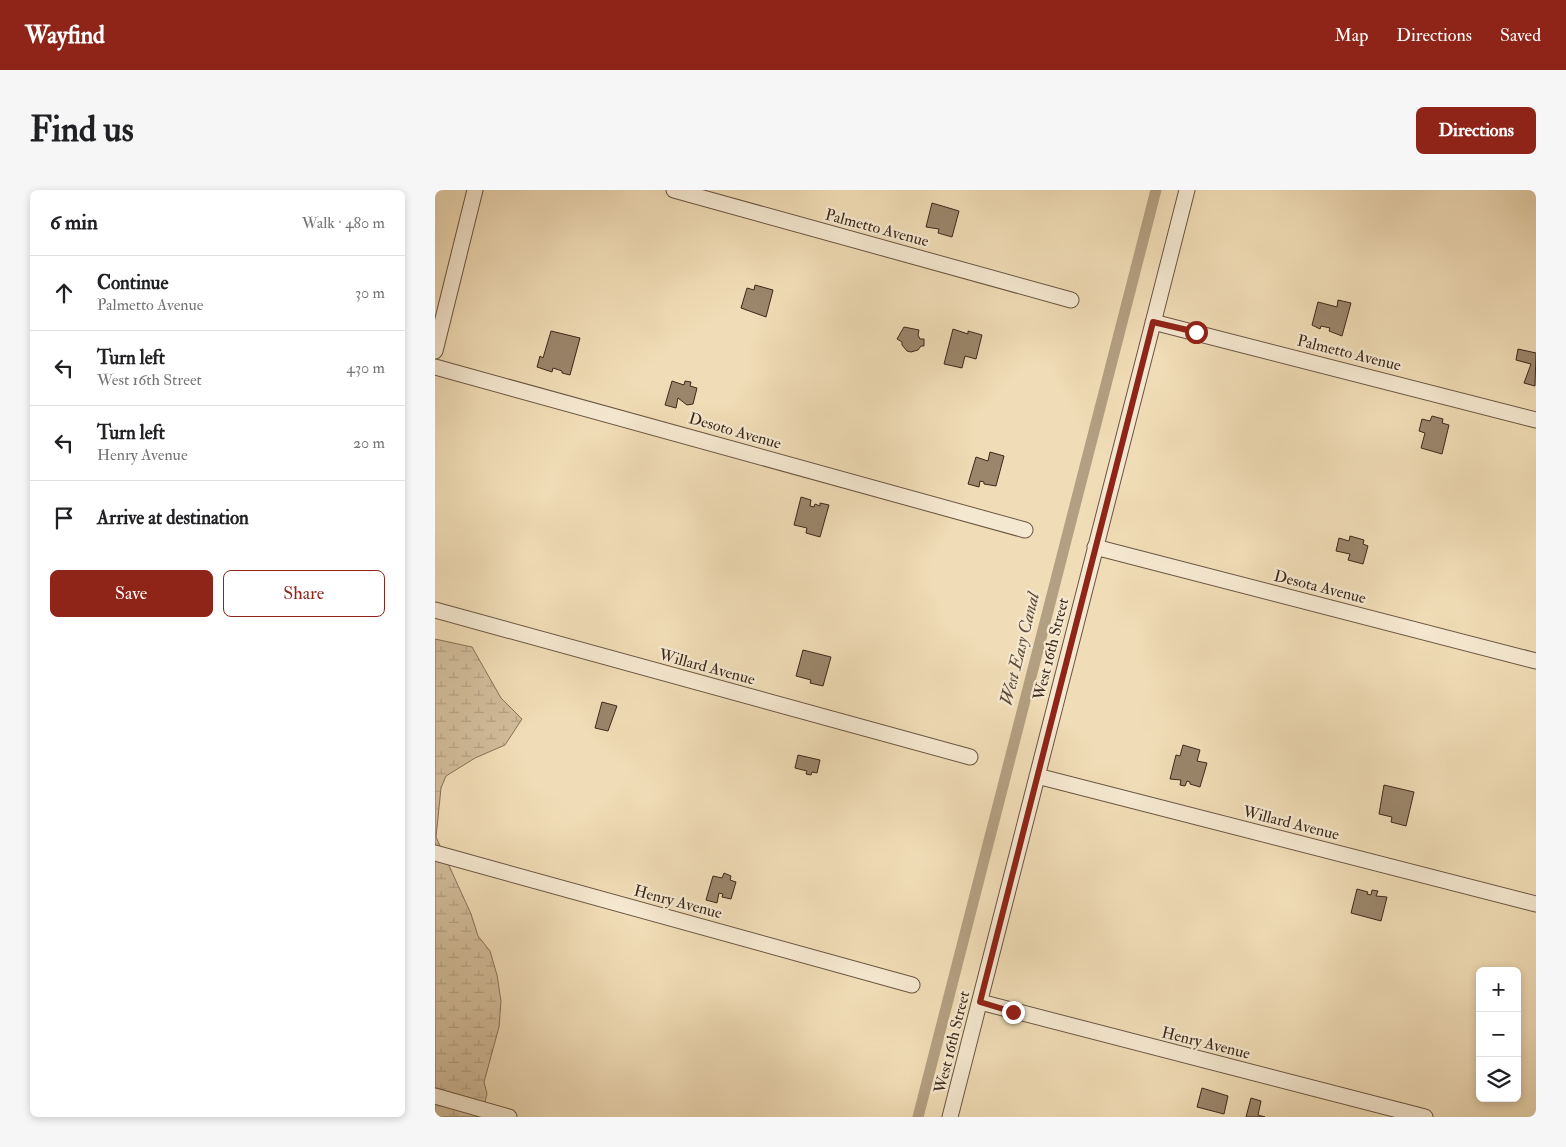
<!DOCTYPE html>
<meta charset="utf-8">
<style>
body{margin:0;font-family:"IM FELL Double Pica",serif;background:#f6f6f6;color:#202124}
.controls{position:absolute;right:15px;bottom:15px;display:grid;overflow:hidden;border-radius:8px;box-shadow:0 2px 8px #0003}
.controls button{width:45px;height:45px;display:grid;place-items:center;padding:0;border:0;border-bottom:1px solid #e0e0e0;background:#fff;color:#202124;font:25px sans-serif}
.stop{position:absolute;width:15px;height:15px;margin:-11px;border:4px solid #8f2418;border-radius:50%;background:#fff}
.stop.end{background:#8f2418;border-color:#fff;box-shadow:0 1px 5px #0008}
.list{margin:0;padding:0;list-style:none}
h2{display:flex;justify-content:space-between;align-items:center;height:65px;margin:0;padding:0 20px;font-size:21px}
h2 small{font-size:16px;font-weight:400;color:#757577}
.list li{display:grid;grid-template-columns:32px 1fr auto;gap:15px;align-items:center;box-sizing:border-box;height:75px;padding:0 20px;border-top:1px solid #e0e0e0}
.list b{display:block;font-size:19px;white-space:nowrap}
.list p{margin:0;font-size:16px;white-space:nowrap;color:#757577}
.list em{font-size:16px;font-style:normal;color:#757577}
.actions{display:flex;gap:10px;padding:15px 20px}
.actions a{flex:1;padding:11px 0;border:1px solid #8f2418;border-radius:8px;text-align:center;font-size:18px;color:#8f2418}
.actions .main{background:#8f2418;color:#fff}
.icon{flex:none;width:28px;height:28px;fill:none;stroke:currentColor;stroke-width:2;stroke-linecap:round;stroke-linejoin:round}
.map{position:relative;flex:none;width:1101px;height:927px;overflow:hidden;border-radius:8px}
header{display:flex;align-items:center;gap:30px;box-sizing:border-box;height:70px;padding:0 25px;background:#8f2418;color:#fff}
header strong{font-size:24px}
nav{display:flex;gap:28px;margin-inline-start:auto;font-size:18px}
.intro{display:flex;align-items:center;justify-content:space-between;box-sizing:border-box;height:120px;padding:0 30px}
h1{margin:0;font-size:35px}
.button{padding:12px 22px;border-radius:8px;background:#8f2418;color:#fff;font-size:18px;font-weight:700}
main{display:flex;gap:30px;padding:0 30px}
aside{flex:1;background:#fff;border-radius:8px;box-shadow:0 2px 8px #0003}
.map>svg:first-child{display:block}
</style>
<header>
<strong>Wayfind</strong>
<nav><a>Map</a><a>Directions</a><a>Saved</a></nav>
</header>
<div class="intro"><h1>Find us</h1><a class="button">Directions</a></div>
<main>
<aside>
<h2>6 min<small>Walk · 480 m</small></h2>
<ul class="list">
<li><svg class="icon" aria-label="ahead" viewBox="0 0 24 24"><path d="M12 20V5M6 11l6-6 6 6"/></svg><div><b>Continue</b><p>Palmetto Avenue</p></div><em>30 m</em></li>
<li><svg class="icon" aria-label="left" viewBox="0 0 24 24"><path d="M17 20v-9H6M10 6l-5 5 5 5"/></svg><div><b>Turn left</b><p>West 16th Street</p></div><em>430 m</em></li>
<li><svg class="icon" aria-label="left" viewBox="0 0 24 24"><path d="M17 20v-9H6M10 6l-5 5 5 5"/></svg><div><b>Turn left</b><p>Henry Avenue</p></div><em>20 m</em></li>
<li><svg class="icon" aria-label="arrive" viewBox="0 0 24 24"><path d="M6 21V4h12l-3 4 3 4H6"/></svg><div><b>Arrive at destination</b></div></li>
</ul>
<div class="actions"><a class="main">Save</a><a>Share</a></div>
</aside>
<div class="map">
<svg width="1101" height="927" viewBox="0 0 1101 927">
<defs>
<pattern id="wetland-marsh" width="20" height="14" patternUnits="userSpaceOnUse" patternTransform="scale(1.25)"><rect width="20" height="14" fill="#d2bd9b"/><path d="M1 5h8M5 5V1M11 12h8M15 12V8" fill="none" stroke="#b5a285"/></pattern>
</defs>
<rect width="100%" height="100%" fill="#f0dcb6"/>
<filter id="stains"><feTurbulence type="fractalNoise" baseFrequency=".004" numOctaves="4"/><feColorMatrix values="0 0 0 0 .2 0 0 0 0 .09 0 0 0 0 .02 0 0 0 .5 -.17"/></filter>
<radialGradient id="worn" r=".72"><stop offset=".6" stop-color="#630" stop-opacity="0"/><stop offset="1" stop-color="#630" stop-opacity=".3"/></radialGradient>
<path fill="url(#wetland-marsh)" stroke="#88725a" d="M0,449l37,8 29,51 21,21 -17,26 -30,13 -29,18 -5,12 -5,49 35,77 7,22 12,15 7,24 4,26 -2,26 -15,55 3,12 -6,23h-46z"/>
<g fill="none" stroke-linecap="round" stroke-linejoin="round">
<path stroke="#b39f81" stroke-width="11" d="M483,927l238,-927"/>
</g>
<path fill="#9b866b" stroke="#3e281a" d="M497,13l27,8 -7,26 -14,-4 1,-4 -13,-2z
M320,95l18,5 -7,27 -25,-9 6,-20 7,2z
M903,110l13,3 -9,33 -13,-5 1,-3 -9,-2 -1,3 -8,-4 6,-23 19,5z
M469,137l15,3 -1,5 2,4h4v7h-3l-3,4 -7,2 -4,-1 -5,-6v-3l-5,-3z
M518,139l15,5v-3l14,4 -6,24 -11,-3 -3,12 -18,-4z
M116,141l29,7 -10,37 -8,-2v-2l-9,-3 -1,4 -15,-5 3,-11 3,2z
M1083,159l18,4 -1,33 -11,-3 7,-19 -15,-4z
M237,191l12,4 1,-4 6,1 -1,4 7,2 -4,16 -6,1 -9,-7 -2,10 -11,-3z
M997,226l11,3 -1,4 7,2 -7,29 -21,-6 4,-15 -6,-2 3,-12 8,2z
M555,262l14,4 -8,30 -12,-2v-2l-4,-1 -1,6 -11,-3 8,-27 12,4z
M366,307l10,3 -1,6 4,1 1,-3 5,2v-3l9,2 -9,32 -14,-4 1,-5 -13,-3z
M915,346l14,4 -1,4 5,2 -5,18 -15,-4 2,-6 -14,-3 3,-13 10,3z
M368,460l28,7 -8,29 -13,-3 1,-3 -15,-4z
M167,512l15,4 -9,25 -13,-3z
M748,555l17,5 -3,11 10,2 -7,24 -10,-3v-2l-3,-1 -2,5 -5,-1 1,-5 -11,-1 6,-24 4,1z
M363,565l22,5 -3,13 -5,-1 -1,3 -5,-1 1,-3 -12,-3z
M949,595l30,7 -8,34 -15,-4 1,-5 -13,-3z
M289,683l7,3 -1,4 6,2 -5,17 -9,-2 1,-3 -4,-1 -2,10 -11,-3 7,-24 9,2z
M922,699l11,3 -1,2 4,1 1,-5 6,1 -2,5 11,1 -6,24 -30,-8z
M767,898l26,8 -4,18 -27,-7z
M816,908l10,3 -3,14 7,2h-19z"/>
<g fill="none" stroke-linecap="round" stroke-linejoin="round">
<g stroke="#6a5541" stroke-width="17">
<path id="minor" d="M239,0l397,110
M718,132l383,98
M0,161l40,-161
M0,177l590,163
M660,357l441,114
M0,420l535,147
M602,586l499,128
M0,663l477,132
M545,812l445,115
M0,906l74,21
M515,927l237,-927"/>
</g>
<use href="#minor" stroke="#f5e8d0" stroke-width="15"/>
</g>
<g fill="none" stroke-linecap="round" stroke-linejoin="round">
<path stroke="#8f2418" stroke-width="6" d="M578,822l-33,-10 173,-680 43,10"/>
</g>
<g text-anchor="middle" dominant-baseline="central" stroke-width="4.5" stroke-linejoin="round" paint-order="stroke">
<g font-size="16" fill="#3e281a" stroke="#f5e8d0">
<text transform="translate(442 38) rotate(15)">Palmetto Avenue</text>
<text transform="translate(914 163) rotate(14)">Palmetto Avenue</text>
<text transform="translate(300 241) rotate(16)">Desoto Avenue</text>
<text transform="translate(885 397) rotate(14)">Desota Avenue</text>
<text transform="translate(616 459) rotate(-76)">West 16th Street</text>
<text transform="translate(272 477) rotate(15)">Willard Avenue</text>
<text transform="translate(856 633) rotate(14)">Willard Avenue</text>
<text transform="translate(243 712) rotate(15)">Henry Avenue</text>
<text transform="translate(517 852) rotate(-76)">West 16th Street</text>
<text transform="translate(771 853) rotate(14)">Henry Avenue</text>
</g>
<g font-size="18" font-style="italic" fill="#614c39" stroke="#f5e8d0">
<text transform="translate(585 459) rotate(-76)">West Easy Canal</text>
</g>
</g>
<rect width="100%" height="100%" filter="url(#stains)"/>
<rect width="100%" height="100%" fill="url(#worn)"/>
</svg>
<div class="controls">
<button>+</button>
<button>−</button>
<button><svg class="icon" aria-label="layers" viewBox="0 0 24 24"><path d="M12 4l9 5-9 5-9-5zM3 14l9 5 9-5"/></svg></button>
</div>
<div class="stop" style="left:761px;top:142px"></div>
<div class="stop end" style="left:578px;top:822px"></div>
</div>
</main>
